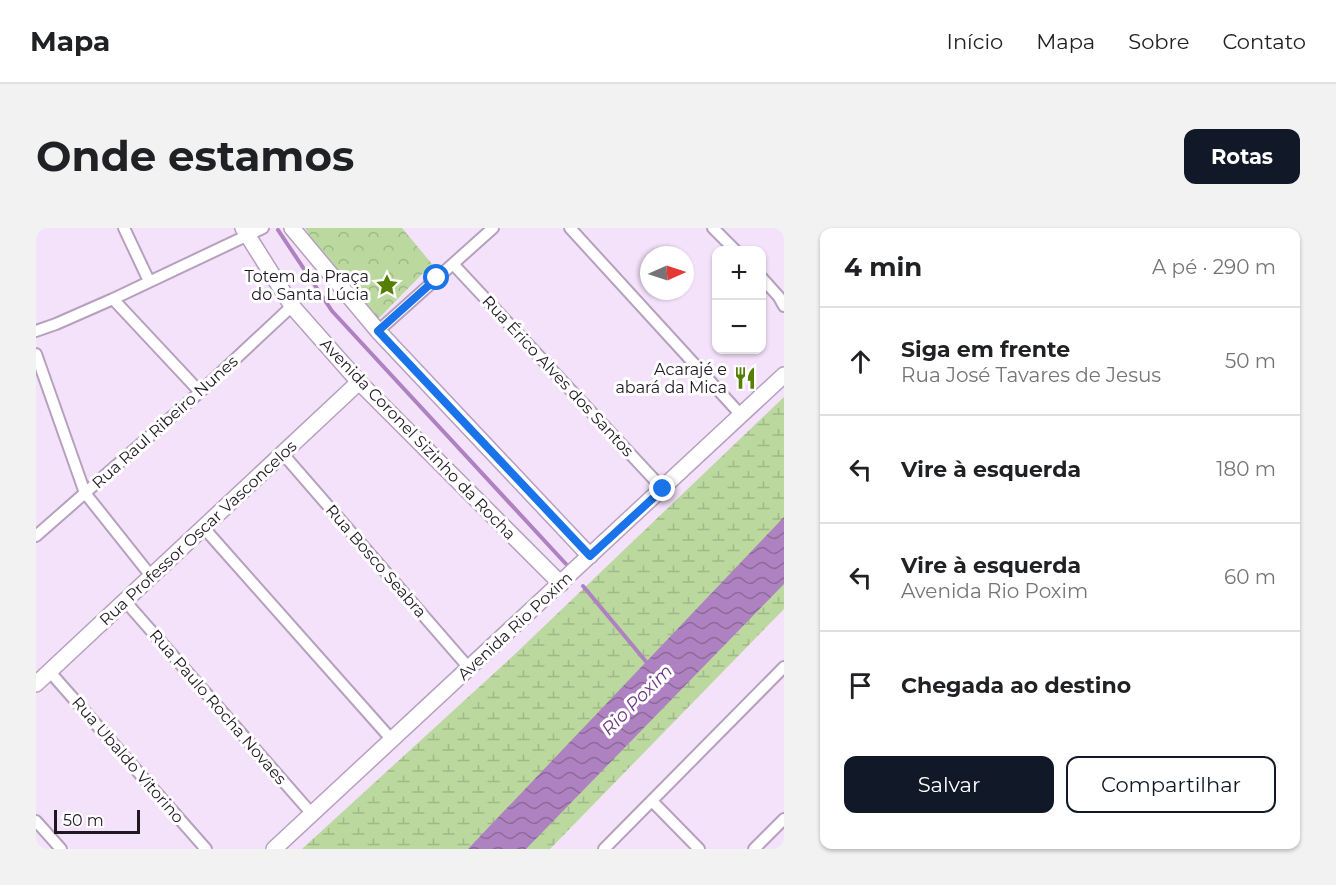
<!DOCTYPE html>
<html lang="pt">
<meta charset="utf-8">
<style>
body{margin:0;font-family:Montserrat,sans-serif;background:#f2f2f2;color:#202124}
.controls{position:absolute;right:18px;top:18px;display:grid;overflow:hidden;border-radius:12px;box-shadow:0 2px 4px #0004}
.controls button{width:54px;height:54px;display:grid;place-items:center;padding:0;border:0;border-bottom:2px solid #e0e0e0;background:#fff;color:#202124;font:30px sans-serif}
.compass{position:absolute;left:604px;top:18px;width:54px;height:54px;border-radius:50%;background:#fff;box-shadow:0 2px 4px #0004;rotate:87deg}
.scale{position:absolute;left:18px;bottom:15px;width:86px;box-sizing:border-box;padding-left:6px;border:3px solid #1f1722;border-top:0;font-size:16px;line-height:21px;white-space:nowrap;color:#1f1722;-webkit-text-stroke:4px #fff;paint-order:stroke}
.stop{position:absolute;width:18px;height:18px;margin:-14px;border:4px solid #1a73e8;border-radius:50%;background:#fff}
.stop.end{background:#1a73e8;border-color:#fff;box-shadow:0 2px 6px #0008}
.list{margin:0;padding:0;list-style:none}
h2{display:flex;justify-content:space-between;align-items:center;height:78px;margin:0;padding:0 24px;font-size:26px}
h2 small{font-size:20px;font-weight:400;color:#757577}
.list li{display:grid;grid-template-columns:39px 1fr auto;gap:18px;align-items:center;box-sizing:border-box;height:108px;padding:0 24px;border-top:2px solid #e0e0e0}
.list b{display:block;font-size:22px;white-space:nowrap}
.list p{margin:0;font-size:20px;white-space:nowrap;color:#757577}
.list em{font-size:20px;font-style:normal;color:#757577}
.actions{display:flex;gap:12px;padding:18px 24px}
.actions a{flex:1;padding:14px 0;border:2px solid #111827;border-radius:12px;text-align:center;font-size:21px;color:#111827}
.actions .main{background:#111827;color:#fff}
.icon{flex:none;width:33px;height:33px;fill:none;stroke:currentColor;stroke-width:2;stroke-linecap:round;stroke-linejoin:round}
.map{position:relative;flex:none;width:748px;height:621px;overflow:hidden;border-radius:12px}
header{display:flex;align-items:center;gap:36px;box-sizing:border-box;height:84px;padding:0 30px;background:#fff;border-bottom:2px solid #e0e0e0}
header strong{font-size:28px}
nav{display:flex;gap:33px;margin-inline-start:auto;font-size:21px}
.intro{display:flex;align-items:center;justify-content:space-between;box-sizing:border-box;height:144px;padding:0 36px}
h1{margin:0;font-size:42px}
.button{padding:15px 27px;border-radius:12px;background:#111827;color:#fff;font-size:21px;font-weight:700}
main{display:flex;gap:36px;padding:0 36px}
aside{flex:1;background:#fff;border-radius:12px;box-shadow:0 2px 4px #0004}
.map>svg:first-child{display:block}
</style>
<header>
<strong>Mapa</strong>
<nav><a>Início</a><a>Mapa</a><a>Sobre</a><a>Contato</a></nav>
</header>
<div class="intro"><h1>Onde estamos</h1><a class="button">Rotas</a></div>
<main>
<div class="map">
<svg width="748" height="621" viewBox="0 0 748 621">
<defs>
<pattern id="wetland-marsh" width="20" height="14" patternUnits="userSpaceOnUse" patternTransform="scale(1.5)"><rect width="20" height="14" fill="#bbd89e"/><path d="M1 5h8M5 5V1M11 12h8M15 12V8" fill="none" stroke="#a0b988"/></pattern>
<pattern id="park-crowns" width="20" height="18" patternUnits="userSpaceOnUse" patternTransform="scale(1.5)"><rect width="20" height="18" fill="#bbd89e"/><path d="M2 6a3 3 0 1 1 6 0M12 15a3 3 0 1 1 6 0" fill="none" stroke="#a0b988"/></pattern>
<pattern id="water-waves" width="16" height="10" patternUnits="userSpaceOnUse" patternTransform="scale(1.5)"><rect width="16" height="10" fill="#ae82c0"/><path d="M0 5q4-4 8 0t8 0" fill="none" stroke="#8d699c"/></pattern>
</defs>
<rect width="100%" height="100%" fill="#f4e2fb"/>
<path fill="url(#wetland-marsh)" d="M748,169v212l-234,240h-248l212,-194z"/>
<path fill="url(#park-crowns)" d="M269,0h97l30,36 -54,55 -57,-66z"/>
<path fill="url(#water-waves)" d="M748,289v67l-258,265h-58z"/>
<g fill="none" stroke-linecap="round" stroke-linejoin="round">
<path stroke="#ae82c0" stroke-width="4" d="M242,2l54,81 234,253
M547,358l65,78"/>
<g stroke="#b6a0be" stroke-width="14">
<path id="street" d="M88,0l25,53
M534,0l171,187
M677,0l22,22
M417,36l210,225
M726,50l17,19 5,9
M77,71l87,93
M0,103l20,-7 57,-25 150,-71
M342,103l115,-103
M0,126l49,139 66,83
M247,226l186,214
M167,299l189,213
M0,308l164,-144 92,-86
M89,373l187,213
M14,444l156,177
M616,573l47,48
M0,593l25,28
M568,621l180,-182
M718,621l30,-30"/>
</g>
<g stroke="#b6a0be" stroke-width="18">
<path id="secondary" d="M207,0l49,78 67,76 202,202
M256,0l86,103 212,225
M0,456l323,-302
M238,621l510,-474"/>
</g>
<use href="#street" stroke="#fff" stroke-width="10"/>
<use href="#secondary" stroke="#fff" stroke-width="15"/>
</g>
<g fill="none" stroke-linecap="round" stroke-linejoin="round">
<path stroke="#1a73e8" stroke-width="8" d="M401,50l-59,53 212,225 73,-67"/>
</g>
<defs>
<g id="sight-bare" transform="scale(1.8)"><path d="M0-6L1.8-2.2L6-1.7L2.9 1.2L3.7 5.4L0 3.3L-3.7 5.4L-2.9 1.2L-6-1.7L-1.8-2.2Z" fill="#547f04" stroke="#fff" stroke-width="2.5" paint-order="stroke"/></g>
<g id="restaurant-bare" transform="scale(1.8)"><path d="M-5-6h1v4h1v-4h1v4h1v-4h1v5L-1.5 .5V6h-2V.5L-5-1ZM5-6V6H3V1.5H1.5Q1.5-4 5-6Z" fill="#547f04" stroke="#fff" stroke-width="2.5" paint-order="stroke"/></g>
</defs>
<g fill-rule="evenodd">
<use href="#sight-bare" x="351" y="57"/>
<use href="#restaurant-bare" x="709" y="150"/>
</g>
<g text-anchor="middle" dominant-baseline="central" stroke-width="6" stroke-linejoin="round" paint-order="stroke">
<g font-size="16" fill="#1f1722" stroke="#fff" text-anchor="end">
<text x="333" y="48">Totem da Praça<tspan x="333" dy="18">do Santa Lúcia</tspan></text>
<text x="691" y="141">Acarajé e<tspan x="691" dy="18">abará da Mica</tspan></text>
</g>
<g font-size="16" fill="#1f1722" stroke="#fff">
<text transform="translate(522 148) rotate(47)">Rua Érico Alves dos Santos</text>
<text transform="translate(129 194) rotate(-42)">Rua Raul Ribeiro Nunes</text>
<text transform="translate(382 211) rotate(46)">Avenida Coronel Sizinho da Rocha</text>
<text transform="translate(162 305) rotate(-43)">Rua Professor Oscar Vasconcelos</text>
<text transform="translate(340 333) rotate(49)">Rua Bosco Seabra</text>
<text transform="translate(479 398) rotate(-43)">Avenida Rio Poxim</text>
<text transform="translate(182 479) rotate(49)">Rua Paulo Rocha Novaes</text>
<text transform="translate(92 532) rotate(49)">Rua Ubaldo Vitorino</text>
</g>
<g font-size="18" font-style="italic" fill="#6e3782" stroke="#fff">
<text transform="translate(601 472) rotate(-45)">Rio Poxim</text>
</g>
</g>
</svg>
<div class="controls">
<button>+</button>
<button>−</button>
</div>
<svg class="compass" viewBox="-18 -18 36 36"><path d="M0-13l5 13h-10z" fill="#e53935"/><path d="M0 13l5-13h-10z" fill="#757577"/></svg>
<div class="scale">50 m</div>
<div class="stop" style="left:401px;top:50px"></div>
<div class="stop end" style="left:627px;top:261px"></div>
</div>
<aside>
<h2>4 min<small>A pé · 290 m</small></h2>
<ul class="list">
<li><svg class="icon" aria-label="ahead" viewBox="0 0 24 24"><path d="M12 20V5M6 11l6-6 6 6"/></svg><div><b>Siga em frente</b><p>Rua José Tavares de Jesus</p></div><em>50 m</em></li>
<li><svg class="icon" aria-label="left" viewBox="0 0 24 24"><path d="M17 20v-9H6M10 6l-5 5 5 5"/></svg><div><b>Vire à esquerda</b></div><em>180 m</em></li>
<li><svg class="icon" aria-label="left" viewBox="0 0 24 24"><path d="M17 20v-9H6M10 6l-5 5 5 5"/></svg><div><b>Vire à esquerda</b><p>Avenida Rio Poxim</p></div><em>60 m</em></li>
<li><svg class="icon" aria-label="arrive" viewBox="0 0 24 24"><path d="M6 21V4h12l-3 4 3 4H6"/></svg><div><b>Chegada ao destino</b></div></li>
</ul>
<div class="actions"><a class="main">Salvar</a><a>Compartilhar</a></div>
</aside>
</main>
